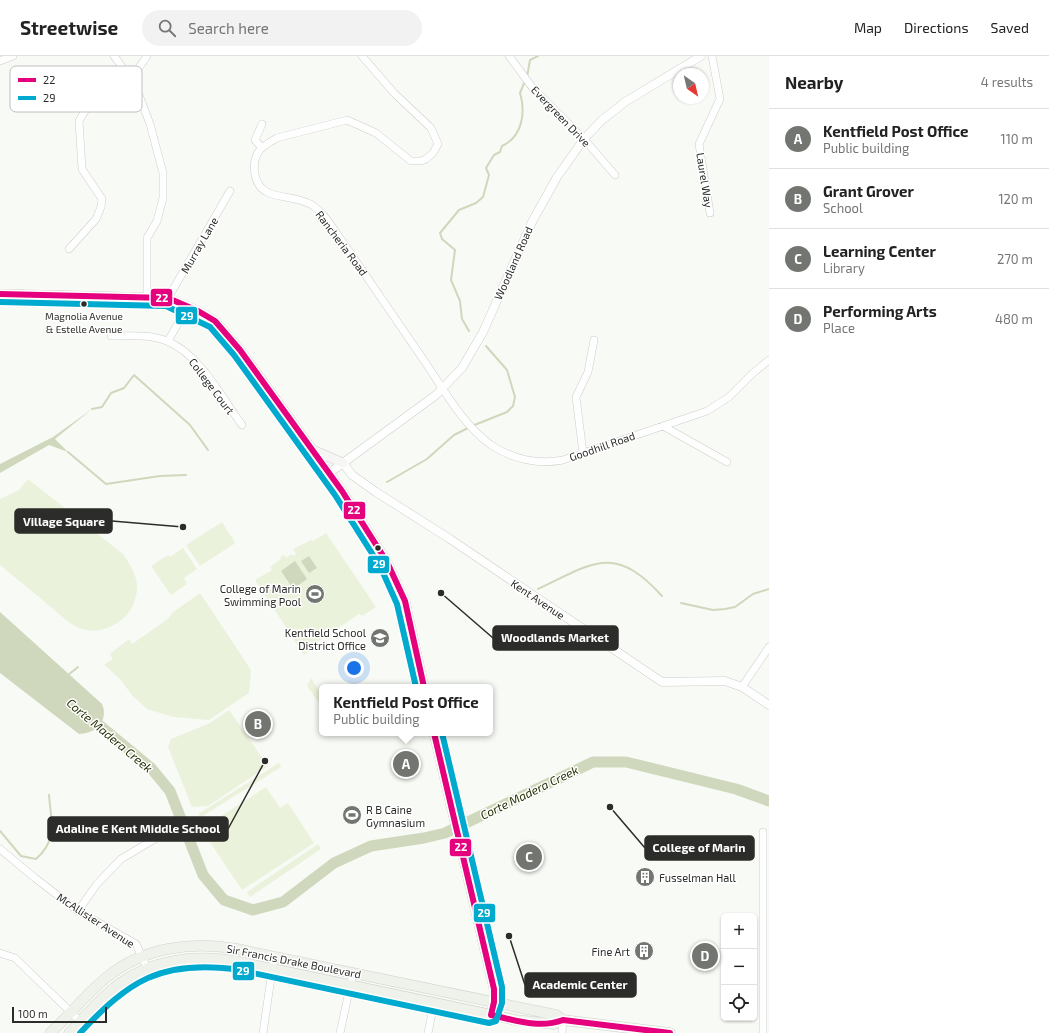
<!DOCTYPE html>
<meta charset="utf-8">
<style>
body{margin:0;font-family:"Exo 2",sans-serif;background:#f2f2f2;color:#222}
.controls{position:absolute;right:12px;bottom:12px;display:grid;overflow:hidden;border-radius:6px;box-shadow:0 1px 3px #0004}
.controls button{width:36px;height:36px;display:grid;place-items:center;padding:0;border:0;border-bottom:1px solid #e0e0e0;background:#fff;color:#222;font:20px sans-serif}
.compass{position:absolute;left:673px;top:12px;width:36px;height:36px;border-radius:50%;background:#fff;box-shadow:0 1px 3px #0004;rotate:146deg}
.scale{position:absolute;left:12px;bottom:10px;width:95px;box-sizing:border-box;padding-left:4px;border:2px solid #2c2d2a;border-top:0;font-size:11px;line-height:14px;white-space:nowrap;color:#2c2d2a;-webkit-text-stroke:3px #fff;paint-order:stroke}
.you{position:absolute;left:354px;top:612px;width:14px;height:14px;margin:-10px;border:3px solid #fff;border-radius:50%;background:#1a73e8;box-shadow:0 0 0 6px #1a73e833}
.badge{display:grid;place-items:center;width:26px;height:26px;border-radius:50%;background:#737571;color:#fff;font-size:13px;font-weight:700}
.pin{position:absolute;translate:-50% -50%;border:2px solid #fff;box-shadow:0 1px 4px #0006}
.popup{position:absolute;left:319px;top:628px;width:174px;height:52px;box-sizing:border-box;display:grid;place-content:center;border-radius:6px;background:#fff;filter:drop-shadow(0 1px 3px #0005);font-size:13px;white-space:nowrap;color:#767676}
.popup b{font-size:15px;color:#222}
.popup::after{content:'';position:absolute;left:50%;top:100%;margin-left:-8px;border:8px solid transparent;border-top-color:#fff}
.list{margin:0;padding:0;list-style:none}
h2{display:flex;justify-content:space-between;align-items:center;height:52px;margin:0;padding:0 16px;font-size:17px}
h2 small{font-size:13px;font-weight:400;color:#767676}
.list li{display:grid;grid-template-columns:26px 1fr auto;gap:12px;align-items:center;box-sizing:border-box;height:60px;padding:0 16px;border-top:1px solid #e0e0e0}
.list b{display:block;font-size:15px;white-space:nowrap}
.list p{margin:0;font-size:13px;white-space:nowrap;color:#767676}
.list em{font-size:13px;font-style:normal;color:#767676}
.icon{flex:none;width:22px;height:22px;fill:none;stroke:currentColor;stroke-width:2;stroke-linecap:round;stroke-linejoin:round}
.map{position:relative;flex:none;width:769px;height:977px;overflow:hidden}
header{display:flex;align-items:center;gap:24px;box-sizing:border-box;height:56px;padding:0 20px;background:#fff;border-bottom:1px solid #e0e0e0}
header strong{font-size:19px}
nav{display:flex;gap:22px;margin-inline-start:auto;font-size:14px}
.search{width:280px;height:36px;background:#f2f2f2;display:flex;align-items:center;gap:10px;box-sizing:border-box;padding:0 14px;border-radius:22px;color:#767676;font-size:15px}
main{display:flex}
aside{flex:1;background:#fff}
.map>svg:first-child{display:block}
</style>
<header>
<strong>Streetwise</strong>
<div class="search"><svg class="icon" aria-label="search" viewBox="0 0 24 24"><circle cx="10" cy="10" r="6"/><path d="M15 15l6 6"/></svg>Search here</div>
<nav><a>Map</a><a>Directions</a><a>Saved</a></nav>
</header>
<main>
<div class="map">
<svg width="769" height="977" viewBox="0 0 769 977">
<rect width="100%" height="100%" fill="#f8faf5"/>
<path fill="#ebf2dc" d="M28,423l95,75c12,17 19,31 10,51 -9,19 -33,31 -54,23 -10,-4 -19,-13 -27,-20 -17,-14 -35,-29 -52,-43v-66l19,-9z
M222,466l12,19v3l-34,22 -14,-21z
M326,477l50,74 -14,9 -3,-2 -42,28 1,3 -14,10 -49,-75 17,-10 -2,-3 11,-8 -1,-2 4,-2 2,3 5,-4 2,2 3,-2 -3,-5 18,-9 2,1z
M183,492l14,21 -13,9 3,6 -16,11 -20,-29 17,-11 2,2z
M200,537l51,77 -2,23 -40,27 -36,-3 -26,-8 -15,-14 -13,-17 -15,-13 9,-6 -3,-5 19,-15 3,5 36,-25 4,-6z
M311,622l11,17v9l-3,-1 -12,-17z
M229,654l39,56 -60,40 -16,1 -24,-60 3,-8 39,-16z
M279,707l2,4 -80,50 -3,-3z
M266,731l14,21 8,-5 26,40 -72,47 -37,-55 2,-6 9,-7 -1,-2z
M318,788l3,5 -71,48 -3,-5z"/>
<path fill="#cfd8bc" d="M92,353l-37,30 13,13 -19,-7 -49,28v-9l53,-27z
M309,500l8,12 -8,5 -8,-12z
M295,505l12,18 -14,10 -12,-18z
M0,556l102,92c7,16 -6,30 -23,30l-79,-61z"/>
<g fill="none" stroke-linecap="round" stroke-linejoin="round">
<path stroke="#cfd8bc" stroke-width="2" d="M527,21l3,-17 8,-4
M469,275l-7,-12 -2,-18 -9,-21 4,-30 -13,-11 -2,-6 19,-23 17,-7 7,-6 6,-22 -3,-7 8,-13 6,-3 2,-6c20,-9 24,-33 18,-53l5,-12
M92,353l10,-2 9,-14 13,-5 10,-13 56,50 18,25
M472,370l35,-14 6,-6 2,-9 -8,-27 -21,-24
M68,396l38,32 54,-8 26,-1
M387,426l40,-23 27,-24 14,-7
M538,533c55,-26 76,-46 124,7
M681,547l32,7 12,-1 10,-2 18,-13 16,-5
M68,619l10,-8
M0,775l21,25 15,3c22,-19 15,-38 13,-64"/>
<path stroke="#cfd8bc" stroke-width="11" d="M87,659l64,53 19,23 33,84 21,25 29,10 30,-8 51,-39 37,-17 53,-8 21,-5 148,-71h33l110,27 33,12"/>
<g stroke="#cdcecb" stroke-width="8">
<path id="minor" d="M114,0l17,23 8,16 11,29 13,49v25l-6,23 -10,17v59
M362,0l32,37 37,35 7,16 -5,9 -7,6 -5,2h-10l-35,-28 -29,-13 -70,18c-7,4 -13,7 -18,13 -8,12 -6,34 8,41 14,7 30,4 45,13 11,7 18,19 26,30 29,42 58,85 87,127 19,28 38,63 66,83 21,14 47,20 72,15l144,-49 22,-14 24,-24 16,-13
M509,0l23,31 52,52 31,36
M0,5l13,-5
M262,68l-7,16 7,8
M710,157l-11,-69 21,-45 -8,-43
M69,193l27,-30 5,-12 1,-8 -20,-30 -3,-48 10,-17 34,-18 8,-7 16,-23
M168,242l62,-107
M111,280c19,0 41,-2 58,6 32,14 53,56 73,83
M168,285l20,-35
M663,370l64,36
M583,397l-7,-56 12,-25 6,-32
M742,631l27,-40
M0,793l35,29 43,33 58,33 11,24
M78,855l19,-27 24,-25 54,-32
M0,897l15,5 65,63
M263,977l11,-76
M340,977l13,-60
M428,977l4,-20v-11
M562,977l1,-13
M763,977v-201"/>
</g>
<g stroke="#cdcecb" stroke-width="9">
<path id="tertiary" d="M343,407l9,12 24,17 74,47 212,143 63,-1 17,6 27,18
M328,418l108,-79 26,-27 21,-36 49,-110 25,-45 27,-38 18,-19 23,-18 76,-46"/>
</g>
<g stroke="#cdcecb" stroke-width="10">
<path id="secondary" d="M0,238l168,4 30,13 17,10 25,29 102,141 45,71 18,39 19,86
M311,393l32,14
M434,677l60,256v13l-3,13"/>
</g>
<g stroke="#d2d3d0" stroke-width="11">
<path id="primary" d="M50,977c20,-18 36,-39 57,-56 37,-30 85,-36 130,-28l319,66 7,5 107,13
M69,977c15,-15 28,-32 45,-45 34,-28 79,-34 121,-27l281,59 38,4 9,-4"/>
</g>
<use href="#minor" stroke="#fefefe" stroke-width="7"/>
<use href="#tertiary" stroke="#fefefe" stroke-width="8"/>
<use href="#secondary" stroke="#f6f7f4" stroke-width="9"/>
<use href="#primary" stroke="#eff2eb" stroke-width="10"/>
<g stroke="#fff" stroke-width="9">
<path id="bus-1" d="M0,238l168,4 30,13 17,10 25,29 102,141 45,71 18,39 19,86
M434,677l60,256v13l-3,13c24,5 48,14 72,5l107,13"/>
</g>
<g stroke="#fff" stroke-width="9">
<path id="bus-2" d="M0,246l166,4 44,21 24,28 101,140 45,71 17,38 19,83
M80,977c49,-52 80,-73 154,-64l255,54 7,-2 6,-18v-16l-60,-254"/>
</g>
<use href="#bus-1" stroke="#e5007d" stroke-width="6"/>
<use href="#bus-2" stroke="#00a9ce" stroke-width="6"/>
</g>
<defs>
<g id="stadium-disc" transform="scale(1)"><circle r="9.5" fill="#737571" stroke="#fff"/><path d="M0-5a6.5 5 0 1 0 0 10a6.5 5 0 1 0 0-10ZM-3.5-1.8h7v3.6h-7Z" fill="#fff"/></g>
<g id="school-disc" transform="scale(1)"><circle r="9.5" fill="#737571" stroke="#fff"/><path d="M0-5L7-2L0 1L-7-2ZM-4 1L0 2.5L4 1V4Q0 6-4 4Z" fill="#fff"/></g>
<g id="building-disc" transform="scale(1)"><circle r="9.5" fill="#737571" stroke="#fff"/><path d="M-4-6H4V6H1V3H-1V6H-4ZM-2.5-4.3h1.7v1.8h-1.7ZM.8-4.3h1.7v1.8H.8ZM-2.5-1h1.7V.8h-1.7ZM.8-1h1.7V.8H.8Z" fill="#fff"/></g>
</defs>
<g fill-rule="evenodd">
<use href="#stadium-disc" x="315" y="538"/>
<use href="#school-disc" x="380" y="582"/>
<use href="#stadium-disc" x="352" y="759"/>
<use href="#building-disc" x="645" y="821"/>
<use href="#building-disc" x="644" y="895"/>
</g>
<g fill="#2c2d2a" stroke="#fff" stroke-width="1.5">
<circle cx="84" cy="248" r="3.5"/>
<circle cx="378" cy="492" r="3.5"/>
</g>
<g text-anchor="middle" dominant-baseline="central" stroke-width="3" stroke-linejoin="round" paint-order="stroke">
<g font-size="10" fill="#2c2d2a" stroke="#fff">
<text x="84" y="260">Magnolia Avenue<tspan x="84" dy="13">&amp; Estelle Avenue</tspan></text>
</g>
<g font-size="11" fill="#2c2d2a" stroke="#fff">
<text transform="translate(561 60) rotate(46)">Evergreen Drive</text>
<text transform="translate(705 124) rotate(81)">Laurel Way</text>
<text transform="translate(342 187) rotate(53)">Rancheria Road</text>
<text transform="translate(199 189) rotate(-60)">Murray Lane</text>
<text transform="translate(513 207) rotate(-66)">Woodland Road</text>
<text transform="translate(212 330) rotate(53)">College Court</text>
<text transform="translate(602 390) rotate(-19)">Goodhill Road</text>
<text transform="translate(538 543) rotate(34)">Kent Avenue</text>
<text transform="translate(96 864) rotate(33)">McAllister Avenue</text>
<text transform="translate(294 905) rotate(11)">Sir Francis Drake Boulevard</text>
</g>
<g font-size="11" fill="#2c2d2a" stroke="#fff" text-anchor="end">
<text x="301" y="532">College of Marin<tspan x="301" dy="13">Swimming Pool</tspan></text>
<text x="366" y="576">Kentfield School<tspan x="366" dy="13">District Office</tspan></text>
<text x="366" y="753" text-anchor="start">R B Caine<tspan x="366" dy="13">Gymnasium</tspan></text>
<text x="659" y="821" text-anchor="start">Fusselman Hall</text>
<text x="630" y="895">Fine Art</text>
</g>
<g font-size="12" font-style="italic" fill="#252f02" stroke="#fff">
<text transform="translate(110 679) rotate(40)">Corte Madera Creek</text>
<text transform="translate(529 736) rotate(-26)">Corte Madera Creek</text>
</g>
</g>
<rect x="10" y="10" width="132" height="46" rx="6" fill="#fff" stroke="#c0c0bf" stroke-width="1"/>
<rect x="18" y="22" width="18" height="4" fill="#e5007d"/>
<rect x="18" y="40" width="18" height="4" fill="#00a9ce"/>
<g font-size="11" fill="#2c2d2a">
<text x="43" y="28">22</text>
<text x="43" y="46">29</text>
</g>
<path fill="none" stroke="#2c2d2a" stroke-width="1.5" d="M183 471L112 465M441 537L493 582M265 705L228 773M610 751L645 792M509 880L525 929"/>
<g fill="#2c2d2a" stroke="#fff" stroke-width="1.5">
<circle cx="183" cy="471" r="4"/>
<circle cx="441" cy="537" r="4"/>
<circle cx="265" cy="705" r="4"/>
<circle cx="610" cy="751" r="4"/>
<circle cx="509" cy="880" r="4"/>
</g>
<g fill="#2c2d2a" stroke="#2c2d2a" stroke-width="1.5">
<rect x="15" y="453" width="97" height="24" rx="4"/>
<rect x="493" y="570" width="125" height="24" rx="4"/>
<rect x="48" y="761" width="180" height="24" rx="4"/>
<rect x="645" y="780" width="109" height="24" rx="4"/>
<rect x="525" y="917" width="111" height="24" rx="4"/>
</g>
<g font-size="12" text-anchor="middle" font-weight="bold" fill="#fff">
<text x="64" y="470">Village Square</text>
<text x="555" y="586">Woodlands Market</text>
<text x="138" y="777">Adaline E Kent Middle School</text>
<text x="699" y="796">College of Marin</text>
<text x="580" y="933">Academic Center</text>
</g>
<g stroke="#fff" stroke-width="1.5">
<rect x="150" y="232" width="23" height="19" rx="4" fill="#e5007d"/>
<rect x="175" y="250" width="23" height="19" rx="4" fill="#00a9ce"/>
<rect x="343" y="445" width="23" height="19" rx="4" fill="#e5007d"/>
<rect x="367" y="499" width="23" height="19" rx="4" fill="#00a9ce"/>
<rect x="449" y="782" width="23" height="19" rx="4" fill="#e5007d"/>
<rect x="473" y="847" width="23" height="20" rx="4" fill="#00a9ce"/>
<rect x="232" y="905" width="23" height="20" rx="4" fill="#00a9ce"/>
</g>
<g font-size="11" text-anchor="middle" font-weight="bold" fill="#fff">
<text x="162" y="246">22</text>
<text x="187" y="264">29</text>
<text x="354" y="458">22</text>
<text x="379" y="512">29</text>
<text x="461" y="795">22</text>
<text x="484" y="861">29</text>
<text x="243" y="919">29</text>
</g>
</svg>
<div class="controls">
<button>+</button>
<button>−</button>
<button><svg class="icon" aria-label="locate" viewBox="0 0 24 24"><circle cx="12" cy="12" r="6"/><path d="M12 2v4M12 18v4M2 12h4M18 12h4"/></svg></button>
</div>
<svg class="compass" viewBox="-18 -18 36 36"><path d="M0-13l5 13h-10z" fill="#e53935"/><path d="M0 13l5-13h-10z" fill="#767676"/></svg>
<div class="scale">100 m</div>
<div class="you"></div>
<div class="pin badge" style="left:406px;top:708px">A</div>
<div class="popup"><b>Kentfield Post Office</b>Public building</div>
<div class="pin badge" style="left:258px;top:668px">B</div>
<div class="pin badge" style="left:529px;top:801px">C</div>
<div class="pin badge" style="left:705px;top:900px">D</div>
</div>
<aside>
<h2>Nearby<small>4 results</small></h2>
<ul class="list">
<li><span class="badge">A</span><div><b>Kentfield Post Office</b><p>Public building</p></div><em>110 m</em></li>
<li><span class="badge">B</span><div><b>Grant Grover</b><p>School</p></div><em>120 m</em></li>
<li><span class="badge">C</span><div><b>Learning Center</b><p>Library</p></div><em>270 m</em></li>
<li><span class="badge">D</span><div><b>Performing Arts</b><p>Place</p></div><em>480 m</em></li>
</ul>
</aside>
</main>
